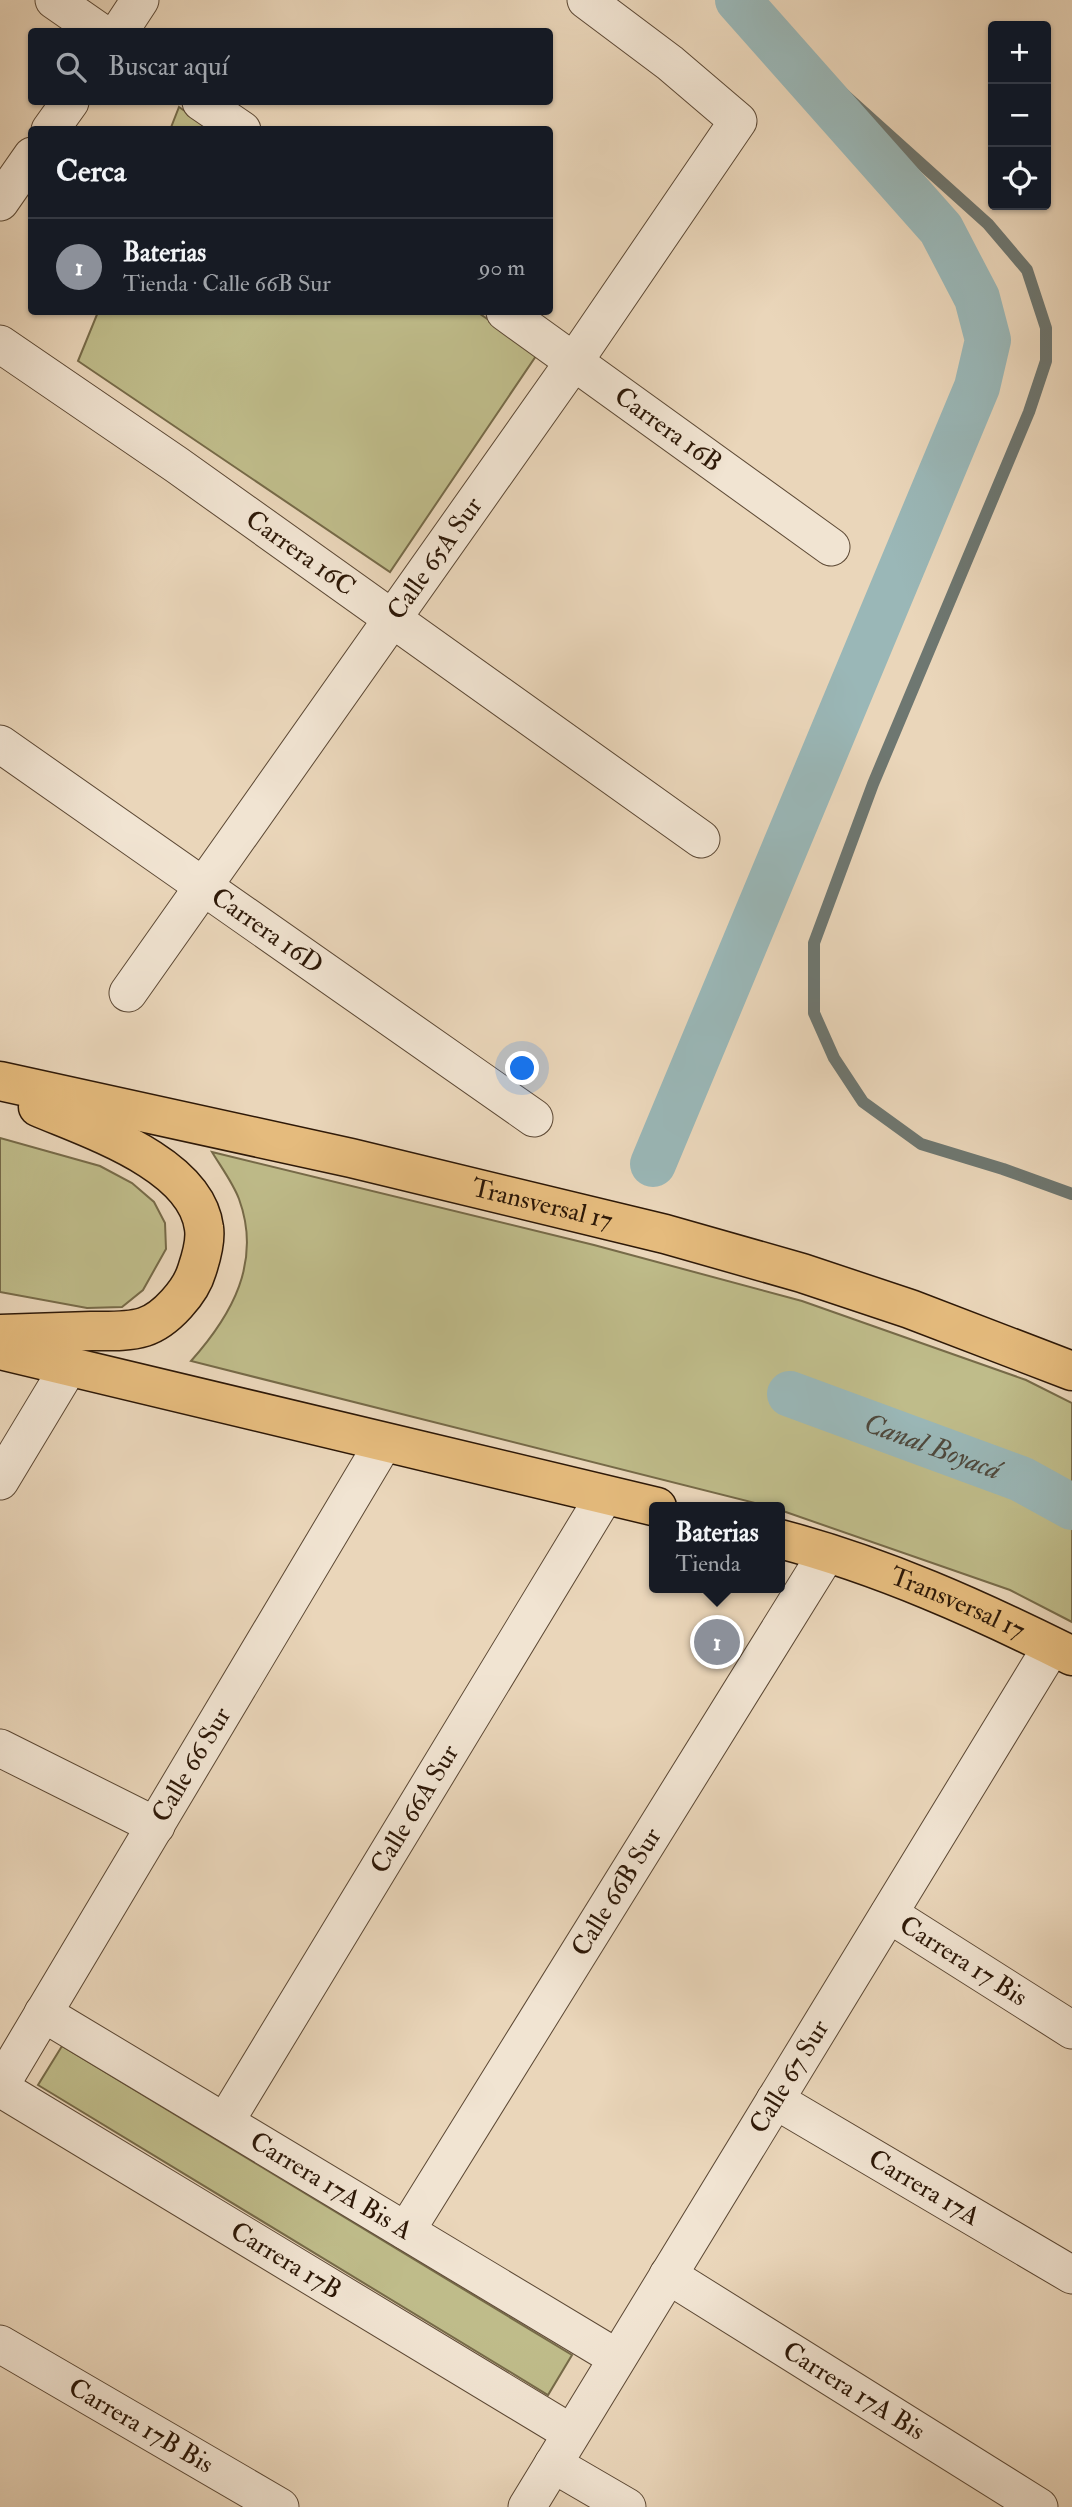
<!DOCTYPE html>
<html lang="es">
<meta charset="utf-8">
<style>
body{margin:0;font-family:"IM FELL Double Pica",serif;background:#20242c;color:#f1f3f6}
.controls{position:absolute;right:21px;top:21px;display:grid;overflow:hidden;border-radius:7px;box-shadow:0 2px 5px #0004}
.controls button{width:63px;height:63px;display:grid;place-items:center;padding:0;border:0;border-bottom:2px solid #363941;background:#171b24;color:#f1f3f6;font:35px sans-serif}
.you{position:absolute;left:523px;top:1069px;width:24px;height:24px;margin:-18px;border:5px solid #fff;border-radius:50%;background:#1a73e8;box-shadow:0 0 0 10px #1a73e833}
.badge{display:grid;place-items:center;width:46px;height:46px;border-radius:50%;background:#8c9099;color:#fff;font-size:23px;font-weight:700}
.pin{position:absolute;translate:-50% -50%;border:4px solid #fff;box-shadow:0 2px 7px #0006}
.popup{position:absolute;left:649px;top:1502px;width:136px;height:91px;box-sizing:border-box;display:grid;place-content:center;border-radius:7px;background:#171b24;filter:drop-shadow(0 2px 5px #0005);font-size:23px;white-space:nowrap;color:#9ea1a6}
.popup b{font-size:26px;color:#f1f3f6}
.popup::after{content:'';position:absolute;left:50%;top:100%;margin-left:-14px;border:14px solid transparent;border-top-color:#171b24}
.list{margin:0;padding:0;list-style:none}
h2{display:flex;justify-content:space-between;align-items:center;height:91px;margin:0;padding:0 28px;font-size:30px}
h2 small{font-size:23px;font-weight:400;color:#9ea1a6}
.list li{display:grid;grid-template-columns:46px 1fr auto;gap:21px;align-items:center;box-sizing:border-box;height:98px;padding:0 28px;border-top:2px solid #363941}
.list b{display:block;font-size:26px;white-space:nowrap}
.list p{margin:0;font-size:23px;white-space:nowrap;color:#9ea1a6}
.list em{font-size:23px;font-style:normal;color:#9ea1a6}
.icon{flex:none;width:38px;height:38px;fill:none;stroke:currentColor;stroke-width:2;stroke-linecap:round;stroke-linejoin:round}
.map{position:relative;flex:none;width:1072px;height:2507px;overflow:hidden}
.search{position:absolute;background:#171b24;box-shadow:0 2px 5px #0004;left:28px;top:28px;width:525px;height:77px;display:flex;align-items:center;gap:18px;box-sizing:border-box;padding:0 24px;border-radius:7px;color:#9ea1a6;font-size:26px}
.panel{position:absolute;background:#171b24;box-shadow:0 2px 5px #0004;left:28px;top:126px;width:525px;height:189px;border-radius:7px}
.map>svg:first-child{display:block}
</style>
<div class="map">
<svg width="1072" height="2507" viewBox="0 0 1072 2507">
<rect width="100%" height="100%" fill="#ead6ba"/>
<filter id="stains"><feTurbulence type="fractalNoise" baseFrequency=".00286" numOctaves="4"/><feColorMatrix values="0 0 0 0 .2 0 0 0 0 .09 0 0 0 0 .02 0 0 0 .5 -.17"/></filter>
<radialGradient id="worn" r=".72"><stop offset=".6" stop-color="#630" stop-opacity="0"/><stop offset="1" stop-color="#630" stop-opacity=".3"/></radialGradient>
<path fill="#bfbc8a" stroke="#766a48" stroke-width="2" d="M179,107l32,22 -41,1z
M98,312h379l61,41 -148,219 -312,-211z
M0,1138l100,28 32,17 22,19 11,21 1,26 -23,41 -21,17 -35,1 -87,-16z
M212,1152l382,93 208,56 224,79 46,23v219l-62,-32 -230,-80v-3h-9l-580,-146c41,-46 71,-99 48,-162 -6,-16 -18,-32 -27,-47z
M62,2046l510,309 -24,40 -510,-310z"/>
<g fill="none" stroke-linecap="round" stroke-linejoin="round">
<path stroke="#6e7771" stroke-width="12" d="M739,0l249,224 39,46 19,58v33l-17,51 -156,372 -59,159v70l20,45 29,44 58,42 82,25 69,25"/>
<g stroke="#9ab7b7" stroke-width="46">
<path d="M653,1164l324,-777 11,-47 -11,-42 -36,-69 -203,-229"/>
<path id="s1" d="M790,1394l231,85 51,28"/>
</g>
<g stroke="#5c4834" stroke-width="39">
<g id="street">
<path d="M54,0l46,32"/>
<path d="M119,32l21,-32"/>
<path d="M201,102l41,28"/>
<path d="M50,130l20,-28"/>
<path d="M0,202l32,-46"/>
<path id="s2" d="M505,312l326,235"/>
<path id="s3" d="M0,344l177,121 524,374"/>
<path id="s4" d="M0,744l534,374"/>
<path id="s5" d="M128,993l447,-633 163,-239 -68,-58 -84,-63"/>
<path d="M0,1481l68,-113"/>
<path d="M0,1748l156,78"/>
<path id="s6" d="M889,1914l183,116"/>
<path id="s7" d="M43,2013l574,345"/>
<path id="s8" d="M0,2086l384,-644"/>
<path id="s9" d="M0,2088l571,345"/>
<path id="s10" d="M775,2100l297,175"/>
<path id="s11" d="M225,2122l380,-627"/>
<path id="s12" d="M406,2231l421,-678"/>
<path id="s13" d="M668,2275l371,232"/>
<path id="s14" d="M0,2344l280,163"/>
<path d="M553,2464l74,43"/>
<path id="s15" d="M527,2507l525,-861"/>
</g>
</g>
<g stroke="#2d1807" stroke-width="41">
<g id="highway">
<path id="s16" d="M0,1081l351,77 314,76 137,39 108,36 162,62"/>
<path d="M0,1334c30,-1 61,-2 91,-3 17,0 37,1 53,-4 22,-7 47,-36 53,-57 4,-12 9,-29 7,-42 -8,-65 -115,-99 -166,-121"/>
<path d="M0,1350l657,157"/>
<path id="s17" d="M780,1539c102,27 198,70 292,117"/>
</g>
</g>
<use href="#street" stroke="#f1e4d2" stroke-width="37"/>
<use href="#highway" stroke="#e5bb7d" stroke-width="38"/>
</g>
<g text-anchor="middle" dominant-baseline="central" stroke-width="7" stroke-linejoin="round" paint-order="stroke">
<g font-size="26" fill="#2d1807" stroke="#f1e4d2">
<text stroke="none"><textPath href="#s2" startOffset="201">Carrera 16B</textPath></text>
<text stroke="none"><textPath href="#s3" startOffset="366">Carrera 16C</textPath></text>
<text stroke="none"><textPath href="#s5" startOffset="532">Calle 65A Sur</textPath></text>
<text stroke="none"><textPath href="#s4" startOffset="326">Carrera 16D</textPath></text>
<text stroke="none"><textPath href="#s16" startOffset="556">Transversal 17</textPath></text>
<text stroke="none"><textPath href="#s17" startOffset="189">Transversal 17</textPath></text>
<text stroke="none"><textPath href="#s8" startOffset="374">Calle 66 Sur</textPath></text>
<text stroke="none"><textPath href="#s11" startOffset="366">Calle 66A Sur</textPath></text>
<text stroke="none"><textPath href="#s12" startOffset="399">Calle 66B Sur</textPath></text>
<text stroke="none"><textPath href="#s6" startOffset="88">Carrera 17 Bis</textPath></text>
<text stroke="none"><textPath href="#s15" startOffset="504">Calle 67 Sur</textPath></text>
<text stroke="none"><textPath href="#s7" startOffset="336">Carrera 17A Bis A</textPath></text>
<text stroke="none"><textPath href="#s10" startOffset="173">Carrera 17A</textPath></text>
<text stroke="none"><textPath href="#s9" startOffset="334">Carrera 17B</textPath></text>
<text stroke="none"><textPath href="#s13" startOffset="219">Carrera 17A Bis</textPath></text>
<text stroke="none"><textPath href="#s14" startOffset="163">Carrera 17B Bis</textPath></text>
</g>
<g font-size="28" font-style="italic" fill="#4e483c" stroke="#f1e4d2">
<text stroke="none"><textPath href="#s1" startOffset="152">Canal Boyacá</textPath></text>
</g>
</g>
<rect width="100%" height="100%" filter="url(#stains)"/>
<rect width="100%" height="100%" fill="url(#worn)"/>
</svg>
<div class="controls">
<button>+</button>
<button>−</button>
<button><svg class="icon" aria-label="locate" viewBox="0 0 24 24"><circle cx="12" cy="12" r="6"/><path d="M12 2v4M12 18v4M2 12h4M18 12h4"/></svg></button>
</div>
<div class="you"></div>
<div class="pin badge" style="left:717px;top:1642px">1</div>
<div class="popup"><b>Baterias</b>Tienda</div>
<div class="search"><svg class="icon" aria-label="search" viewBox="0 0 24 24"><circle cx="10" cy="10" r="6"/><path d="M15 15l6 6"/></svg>Buscar aquí</div>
<section class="panel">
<h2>Cerca<small></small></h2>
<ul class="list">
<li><span class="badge">1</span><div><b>Baterias</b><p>Tienda · Calle 66B Sur</p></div><em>90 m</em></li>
</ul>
</section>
</div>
